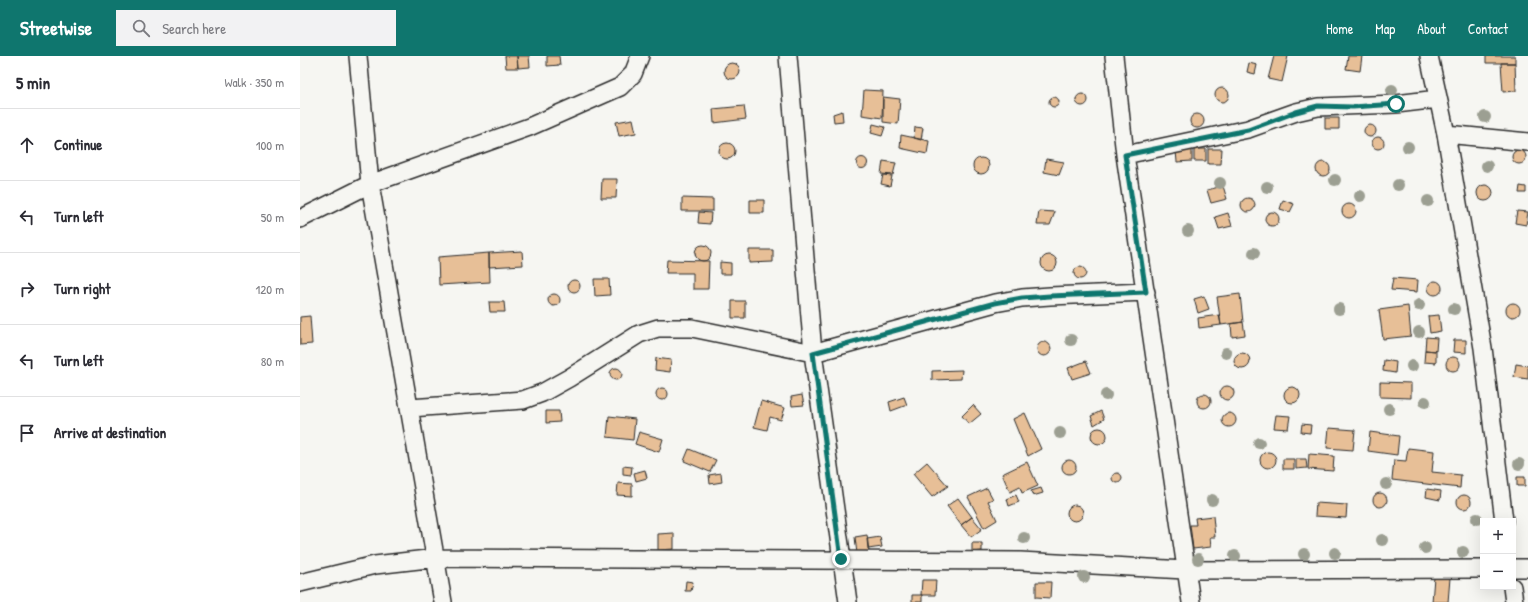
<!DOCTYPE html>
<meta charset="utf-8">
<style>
body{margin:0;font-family:"Patrick Hand",sans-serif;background:#f2f2f3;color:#2b2b33}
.controls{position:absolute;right:12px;bottom:12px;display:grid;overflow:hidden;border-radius:0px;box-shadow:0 4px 16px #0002}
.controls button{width:36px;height:36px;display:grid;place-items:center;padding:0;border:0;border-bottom:1px solid #e1e1e2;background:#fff;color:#2b2b33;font:20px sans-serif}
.stop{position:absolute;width:12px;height:12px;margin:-9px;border:3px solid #0f766e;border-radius:50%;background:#fff}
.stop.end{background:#0f766e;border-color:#fff;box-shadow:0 1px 4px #0008}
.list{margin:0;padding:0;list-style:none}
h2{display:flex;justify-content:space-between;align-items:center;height:52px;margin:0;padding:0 16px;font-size:17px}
h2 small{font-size:13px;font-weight:400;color:#7c7c81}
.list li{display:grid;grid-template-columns:26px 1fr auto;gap:12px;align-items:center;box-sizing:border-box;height:72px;padding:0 16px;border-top:1px solid #e1e1e2}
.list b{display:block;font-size:15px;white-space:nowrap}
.list em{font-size:13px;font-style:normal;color:#7c7c81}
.icon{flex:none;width:22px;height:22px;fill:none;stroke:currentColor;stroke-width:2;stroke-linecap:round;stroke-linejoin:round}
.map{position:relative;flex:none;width:1228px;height:546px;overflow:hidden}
header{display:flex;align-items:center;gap:24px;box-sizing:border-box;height:56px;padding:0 20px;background:#0f766e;color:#fff}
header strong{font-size:19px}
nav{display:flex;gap:22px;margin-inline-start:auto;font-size:14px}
.search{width:280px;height:36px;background:#f2f2f3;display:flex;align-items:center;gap:10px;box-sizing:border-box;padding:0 14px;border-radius:0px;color:#7c7c81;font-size:15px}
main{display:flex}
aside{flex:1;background:#fff}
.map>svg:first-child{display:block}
</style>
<header>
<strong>Streetwise</strong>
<div class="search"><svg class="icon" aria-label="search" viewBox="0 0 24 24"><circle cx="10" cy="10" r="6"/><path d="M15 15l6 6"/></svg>Search here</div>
<nav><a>Home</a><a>Map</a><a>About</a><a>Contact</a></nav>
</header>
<main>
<aside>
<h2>5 min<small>Walk · 350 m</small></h2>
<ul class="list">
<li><svg class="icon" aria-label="ahead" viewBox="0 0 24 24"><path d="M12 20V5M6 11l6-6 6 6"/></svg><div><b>Continue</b></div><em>100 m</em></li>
<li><svg class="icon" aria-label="left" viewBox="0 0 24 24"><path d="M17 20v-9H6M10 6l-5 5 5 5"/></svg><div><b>Turn left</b></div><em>50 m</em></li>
<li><svg class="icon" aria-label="right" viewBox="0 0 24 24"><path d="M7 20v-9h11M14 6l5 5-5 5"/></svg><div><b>Turn right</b></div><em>120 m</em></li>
<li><svg class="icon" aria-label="left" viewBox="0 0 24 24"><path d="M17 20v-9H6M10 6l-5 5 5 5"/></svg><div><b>Turn left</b></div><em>80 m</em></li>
<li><svg class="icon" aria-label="arrive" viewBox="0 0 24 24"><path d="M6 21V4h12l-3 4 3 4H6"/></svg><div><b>Arrive at destination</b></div></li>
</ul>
</aside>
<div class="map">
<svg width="1228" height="546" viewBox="0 0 1228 546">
<rect width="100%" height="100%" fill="#f6f6f2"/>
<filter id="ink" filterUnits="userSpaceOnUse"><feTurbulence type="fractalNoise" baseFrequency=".025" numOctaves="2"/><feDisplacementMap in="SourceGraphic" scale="8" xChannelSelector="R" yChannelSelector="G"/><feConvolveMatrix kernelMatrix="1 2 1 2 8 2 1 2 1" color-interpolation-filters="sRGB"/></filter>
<g filter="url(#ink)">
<path fill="#e7bf97" stroke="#2b2b2b" d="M205,0h12l1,12h-12z
M217,0h12l1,11 -12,1z
M247,0h12l1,9 -13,1z
M974,0h14l-6,26 -14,-3z
M1048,0h14l-2,15 -14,-2z
M1186,0h29v7h-29z
M949,7l8,2 -2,9 -8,-2z
M1201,7h14l1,28 -13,1z
M424 15a8 8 0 1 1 16 0a8 8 0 1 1-16 0Z
M915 39a7 7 0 1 1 14 0a7 7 0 1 1-14 0Z
M564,34l19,1 -1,27 -20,-3z
M776 44a6 6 0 1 1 12 0a6 6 0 1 1-12 0Z
M583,41l17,2 -2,25 -15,-2z
M749 46a5 5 0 1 1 10 0a5 5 0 1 1-10 0Z
M444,50l2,13 -32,4 -1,-14z
M542,55l1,10 -9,1 -1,-8z
M890 65a7 7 0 1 1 14 0a7 7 0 1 1-14 0Z
M1025,62h14v11h-14z
M333,63l3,14 -17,3 -3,-14z
M573,68l12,3 -3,9 -11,-3z
M1064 75a6 6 0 1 1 12 0a6 6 0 1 1-12 0Z
M615,71l8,1 -2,12 -7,-2z
M601,79l28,6 -2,13 -27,-6z
M1072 87a6 6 0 1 1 12 0a6 6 0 1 1-12 0Z
M419 95a8 8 0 1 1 16 0a8 8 0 1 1-16 0Z
M894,93h12v12h-12z
M908,93h14l-1,15h-13z
M1212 101a7 7 0 1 1 14 0a7 7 0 1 1-14 0Z
M892,94v11l-15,1 -1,-11z
M673 110a8 8 0 1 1 16 0a8 8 0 1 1-16 0Z
M556.5 107a5.5 5.5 0 1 1 11 0a5.5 5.5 0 1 1-11 0Z
M746,103l18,3 -5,13 -15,-3z
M583,105l13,2 -3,12 -12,-1z
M1016 113a7 7 0 1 1 14 0a7 7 0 1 1-14 0Z
M583,119l9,1 -2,10 -9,-2z
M302,123h15l-1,19h-15z
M1177 137a8 8 0 1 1 16 0a8 8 0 1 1-16 0Z
M923,130l4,13 -16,4 -4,-13z
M1220,130l6,1v6h-7z
M941 149a7 7 0 1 1 14 0a7 7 0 1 1-14 0Z
M382,142l31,1v12h-31z
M450,144h14v13h-14z
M983,144l11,4 -4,8 -10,-3z
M1042 155a7 7 0 1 1 14 0a7 7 0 1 1-14 0Z
M739,155l16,1 -5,13h-13z
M1217,155l11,1 -2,13 -11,-2z
M965 163a7 7 0 1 1 14 0a7 7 0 1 1-14 0Z
M399,156l12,1 -1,11 -12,-1z
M928,157l4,13 -13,3 -4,-12z
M395 197a8 8 0 1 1 16 0a8 8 0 1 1-16 0Z
M449,194h24v12l-24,1z
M222,195l1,14 -34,2v-14z
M189,197l1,29 -51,3 -1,-28z
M741 207a8 8 0 1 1 16 0a8 8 0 1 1-16 0Z
M367,204l42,1 -1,28h-15v-16h-27z
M420,206l11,1v11h-11z
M774 217a6 6 0 1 1 12 0a6 6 0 1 1-12 0Z
M1093,222l25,2 -1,12 -26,-2z
M294,223h15l1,16 -15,1z
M268 230a6 6 0 1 1 12 0a6 6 0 1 1-12 0Z
M1128 232a7 7 0 1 1 14 0a7 7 0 1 1-14 0Z
M248 244a6 6 0 1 1 12 0a6 6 0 1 1-12 0Z
M940,238l3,28 -22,3 -4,-28z
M904,240l5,13 -11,4 -4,-14z
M432,245h13v17h-13z
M189,246h15l1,10h-15z
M1206 254a7 7 0 1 1 14 0a7 7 0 1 1-14 0Z
M1108,250l3,30 -28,3 -4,-29z
M919,259l2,10 -22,3 -1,-10z
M1139,259l2,16 -11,2 -2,-17z
M10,260l2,28 -12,1v-28z
M943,266l2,13 -13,2 -1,-13z
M1126,281l11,1 -1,13 -11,-1z
M1154,284h12v13l-13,-1z
M737 293a7 7 0 1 1 14 0a7 7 0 1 1-14 0Z
M1125,294l11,1v12l-12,-1z
M934 305a8 8 0 1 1 16 0a8 8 0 1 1-16 0Z
M1146 308a7 7 0 1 1 14 0a7 7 0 1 1-14 0Z
M356,302l15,2 -1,12 -15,-2z
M1084,304l12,2 -1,11 -12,-2z
M786,305l5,12 -19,6 -4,-11z
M1216,308l12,2v13l-14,-2z
M310 318a6 6 0 1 1 12 0a6 6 0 1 1-12 0Z
M662,314l-1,9 -29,1v-9z
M1080,326l31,1v15l-31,-1z
M920 337a7 7 0 1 1 14 0a7 7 0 1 1-14 0Z
M984 339a8 8 0 1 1 16 0a8 8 0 1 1-16 0Z
M356 338a6 6 0 1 1 12 0a6 6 0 1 1-12 0Z
M897 345a7 7 0 1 1 14 0a7 7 0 1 1-14 0Z
M502,339l2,10 -12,1 -1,-9z
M604,341l3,8 -16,6 -2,-9z
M461,345l24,7 -4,12 -11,-3 -3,13 -13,-3z
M673,349l8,9 -12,10 -7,-8z
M246,355h13l1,11 -14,1z
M801,355l3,8 -10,6 -3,-9z
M922 364a7 7 0 1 1 14 0a7 7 0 1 1-14 0Z
M725,357l16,36 -13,7 -15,-37z
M976,359l14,1 -2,13 -14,-1z
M309,360l26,3 -2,21 -26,-3z
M1002,368l9,1 -1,8 -9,-1z
M1029,372l26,2 -2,20 -26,-2z
M791 380a8 8 0 1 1 16 0a8 8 0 1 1-16 0Z
M339,376l24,7 -4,13 -24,-8z
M1070,376l29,4 -2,19 -29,-4z
M1108,392l26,3 -2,21 29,3 -1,13 -68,-8 2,-20 12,1z
M389,393l27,11 -6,12 -26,-11z
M960 404a8 8 0 1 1 16 0a8 8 0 1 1-16 0Z
M1009,398l25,2 -1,15 -25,-2z
M983,403h11v10h-11z
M996,403h10l1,9 -11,1z
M762 411a7 7 0 1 1 14 0a7 7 0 1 1-14 0Z
M627,406l21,24 -16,11 -19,-23z
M727,406l11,24 -16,7 -2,-6 -10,5 -8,-18z
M323,410l9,1 -1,8 -8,-1z
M345,414l2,8 -11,3 -2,-8z
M812 422a5 5 0 1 1 10 0a5 5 0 1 1-10 0Z
M421,417l1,9 -12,2 -1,-9z
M1217,421h8v9h-8z
M318,427l14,1v12l-15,-1z
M687,432l6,11 -5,2 9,19 -13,8 -16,-31z
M741,432l2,5 -10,3 -2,-5z
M1127,433l14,2 -1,9 -14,-3z
M1073 444a7 7 0 1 1 14 0a7 7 0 1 1-14 0Z
M1157 446a7 7 0 1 1 14 0a7 7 0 1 1-14 0Z
M716,439l3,7 -10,4 -2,-7z
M658,442l14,19 -11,8 -14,-19z
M1016,447l31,2 -1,13 -31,-2z
M767 457a8 8 0 1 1 16 0a8 8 0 1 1-16 0Z
M913,460l2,21h-5l1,10 -18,2 -3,-24h6l-1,-7z
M672,461l10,12 -11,8 -10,-12z
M374,477v16l-16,1v-16z
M567,479l2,17 -12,2 -2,-17z
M580,481l2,10 -14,2 -1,-10z
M672,487h10v8l-10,1z
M1134,521l16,1 -2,24h-16z
M622,524h14l-1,15h-14z
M386,525l7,1 -2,9h-6z
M736,526h15l-1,16 -14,-1z
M612,539h10v7h-10z"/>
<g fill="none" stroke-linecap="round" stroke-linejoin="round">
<g stroke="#2b2b2b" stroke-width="20">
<path id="street" d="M58,0l12,128 73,418
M488,0l25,297 35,249
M814,0l11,99 66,447
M1129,0l17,78 37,214 21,173
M1146,78l82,8
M825,99l123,-26 48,-17 22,-5 78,-3 42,-5
M0,163l70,-35 159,-57 91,-40 13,-13 7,-18
M110,352l113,-8 19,-7 27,-15 70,-44 19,-6h34l121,25 182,-50 27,-5 28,-2 96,-4
M1213,512h15
M0,527l75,-18 61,-7 584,3 165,9 298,-1
M1212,531l2,15"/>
</g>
<use href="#street" stroke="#f6f6f2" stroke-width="17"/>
</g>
<g fill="#9c9f92">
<circle cx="1092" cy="34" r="6"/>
<circle cx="1185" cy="61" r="6"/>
<circle cx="1108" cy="91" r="6"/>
<circle cx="1187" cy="110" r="6"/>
<circle cx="1035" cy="124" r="6"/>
<circle cx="920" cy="127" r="6"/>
<circle cx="1098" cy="129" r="6"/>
<circle cx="967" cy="131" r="6"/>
<circle cx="1060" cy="140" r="6"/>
<circle cx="1128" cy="145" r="6"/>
<circle cx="888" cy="175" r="6"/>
<circle cx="954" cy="197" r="6"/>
<circle cx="1119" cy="249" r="6"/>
<circle cx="1039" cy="253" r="6"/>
<circle cx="1154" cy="253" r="6"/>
<circle cx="1119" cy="276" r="6"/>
<circle cx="771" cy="284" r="6"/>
<circle cx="926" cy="297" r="6"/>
<circle cx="1112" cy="310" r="6"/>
<circle cx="806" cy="339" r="6"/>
<circle cx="1125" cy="346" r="6"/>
<circle cx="1089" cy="353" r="6"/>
<circle cx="760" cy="377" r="6"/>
<circle cx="959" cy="387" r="6"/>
<circle cx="1219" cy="408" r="6"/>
<circle cx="1086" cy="428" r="6"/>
<circle cx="912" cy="444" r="6"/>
<circle cx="1177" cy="463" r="6"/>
<circle cx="724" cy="482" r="6"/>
<circle cx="1082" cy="484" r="6"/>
<circle cx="1125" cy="492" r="6"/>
<circle cx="1163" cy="496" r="6"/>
<circle cx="1035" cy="497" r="6"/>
<circle cx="1004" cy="498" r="6"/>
<circle cx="935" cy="500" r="6"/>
<circle cx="898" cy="503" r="6"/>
<circle cx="784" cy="521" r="6"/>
</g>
</g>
<g fill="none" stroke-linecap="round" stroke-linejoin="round" filter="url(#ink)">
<path stroke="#0f766e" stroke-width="5" d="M541,503l-28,-206 182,-50 27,-5 28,-2 96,-4 -21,-137 123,-25 48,-18 22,-6 35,1 43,-3"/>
</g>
</svg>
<div class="controls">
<button>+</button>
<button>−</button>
</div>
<div class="stop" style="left:1096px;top:48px"></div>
<div class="stop end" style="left:541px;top:503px"></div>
</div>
</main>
